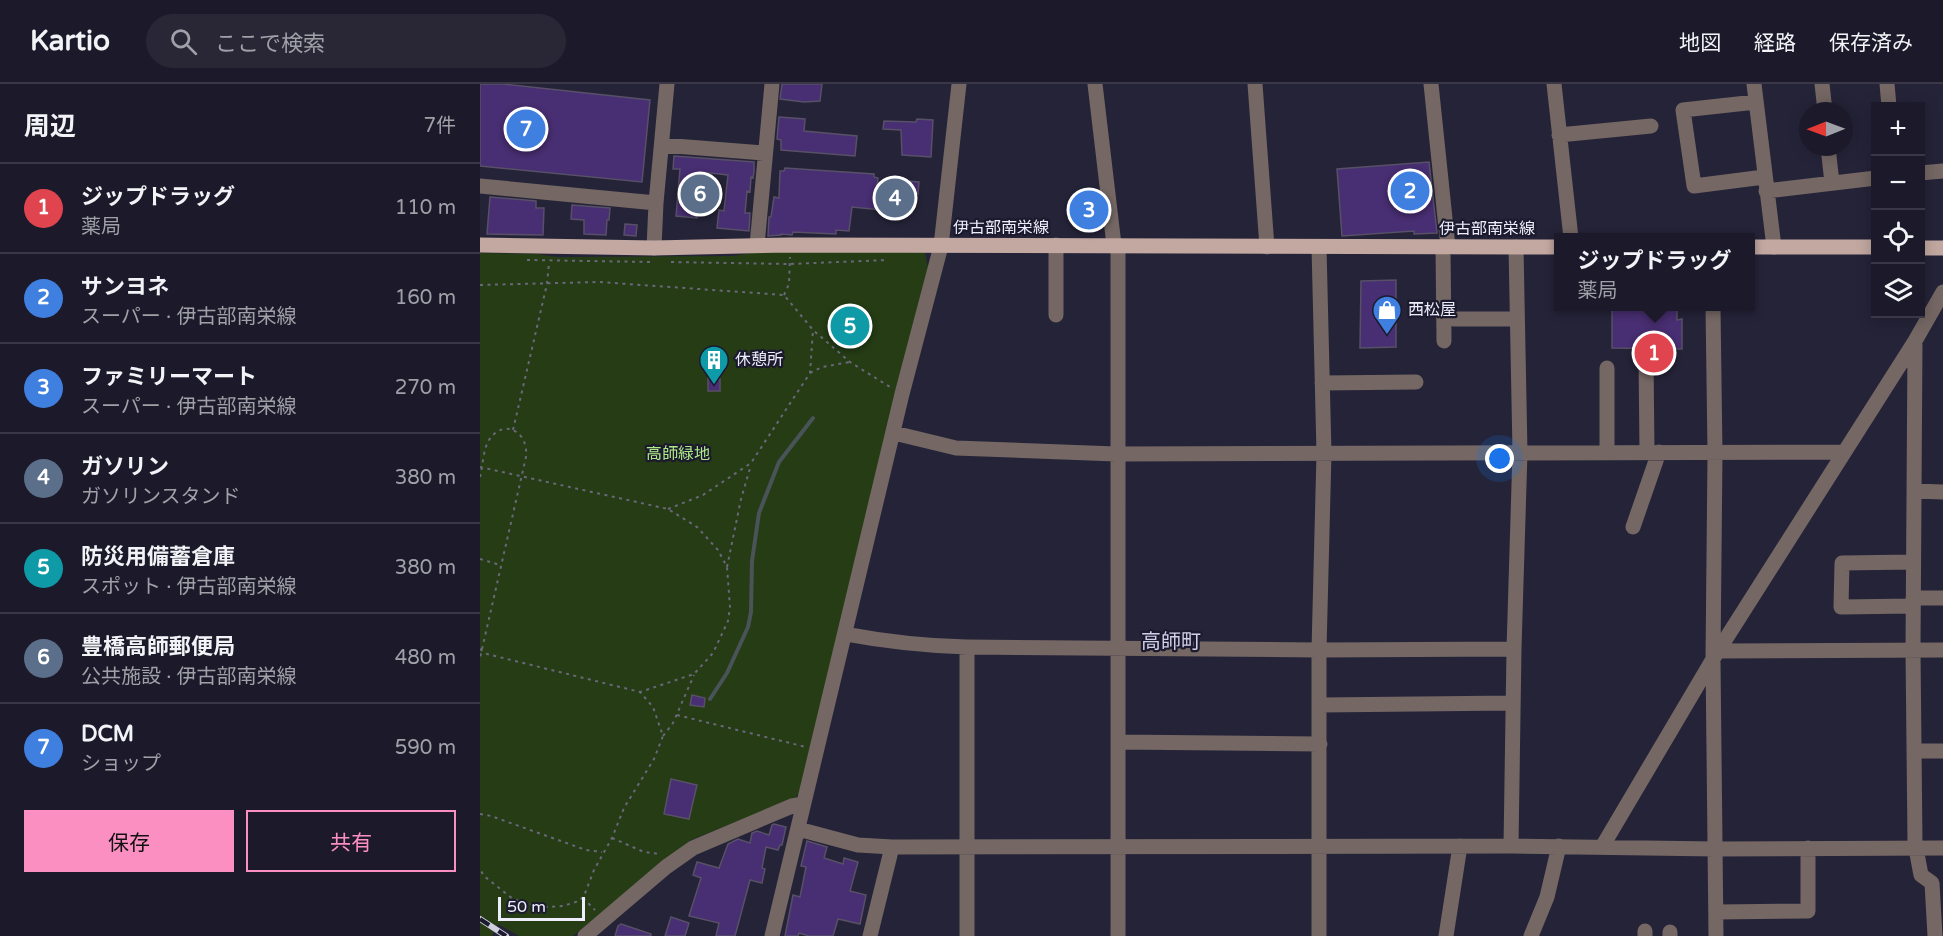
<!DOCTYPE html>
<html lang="ja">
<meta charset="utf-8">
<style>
body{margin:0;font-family:"Varela Round","Noto Sans JP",sans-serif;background:#292736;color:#f1f3f6}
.controls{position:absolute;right:18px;top:18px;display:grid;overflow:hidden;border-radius:0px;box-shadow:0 3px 15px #0003}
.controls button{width:54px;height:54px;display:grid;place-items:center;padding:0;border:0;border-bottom:2px solid #3a3847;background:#1c1a2a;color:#f1f3f6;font:30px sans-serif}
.compass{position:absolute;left:1319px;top:18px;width:54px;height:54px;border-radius:50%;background:#1c1a2a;box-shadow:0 3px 15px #0003;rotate:269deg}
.scale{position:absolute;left:18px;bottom:15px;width:87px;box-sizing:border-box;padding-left:6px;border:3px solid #ededfb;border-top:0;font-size:16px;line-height:21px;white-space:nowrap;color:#ededfb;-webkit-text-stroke:4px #1c1a2e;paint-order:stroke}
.you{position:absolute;left:1020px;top:375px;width:21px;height:21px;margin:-15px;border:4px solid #fff;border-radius:50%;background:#1a73e8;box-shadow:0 0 0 9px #1a73e833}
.badge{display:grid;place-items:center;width:39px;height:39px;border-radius:50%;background:#fc8fc2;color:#fff;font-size:20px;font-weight:700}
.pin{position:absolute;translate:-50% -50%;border:3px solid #fff;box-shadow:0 2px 6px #0006}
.popup{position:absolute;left:1074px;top:149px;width:201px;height:78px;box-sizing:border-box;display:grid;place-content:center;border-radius:0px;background:#1c1a2a;filter:drop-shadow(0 2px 4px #0005);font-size:20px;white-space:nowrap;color:#a0a1a8}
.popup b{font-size:22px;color:#f1f3f6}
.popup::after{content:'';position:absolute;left:50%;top:100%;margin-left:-12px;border:12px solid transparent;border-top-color:#1c1a2a}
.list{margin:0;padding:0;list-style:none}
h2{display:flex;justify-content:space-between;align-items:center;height:78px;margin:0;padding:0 24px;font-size:26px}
h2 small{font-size:20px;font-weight:400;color:#a0a1a8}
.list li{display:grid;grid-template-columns:39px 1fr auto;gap:18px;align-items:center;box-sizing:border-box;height:90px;padding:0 24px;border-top:2px solid #3a3847}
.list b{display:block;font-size:22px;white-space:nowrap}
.list p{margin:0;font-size:20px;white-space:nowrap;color:#a0a1a8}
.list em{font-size:20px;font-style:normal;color:#a0a1a8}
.actions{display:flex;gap:12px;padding:18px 24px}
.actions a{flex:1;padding:14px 0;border:2px solid #fc8fc2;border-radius:0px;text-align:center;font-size:21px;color:#fc8fc2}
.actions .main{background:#fc8fc2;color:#111}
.icon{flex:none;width:33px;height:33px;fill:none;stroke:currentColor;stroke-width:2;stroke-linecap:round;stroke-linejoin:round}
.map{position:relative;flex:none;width:1463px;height:852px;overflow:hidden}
header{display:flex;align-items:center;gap:36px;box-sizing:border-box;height:84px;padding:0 30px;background:#1c1a2a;border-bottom:2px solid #3a3847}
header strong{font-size:28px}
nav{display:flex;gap:33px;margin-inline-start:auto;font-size:21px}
.search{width:420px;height:54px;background:#292736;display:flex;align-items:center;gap:15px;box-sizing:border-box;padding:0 21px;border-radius:33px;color:#a0a1a8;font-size:22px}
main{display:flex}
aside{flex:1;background:#1c1a2a}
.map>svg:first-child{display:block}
</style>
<header>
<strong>Kartio</strong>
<div class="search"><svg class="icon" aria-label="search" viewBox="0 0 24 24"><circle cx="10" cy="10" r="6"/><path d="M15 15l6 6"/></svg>ここで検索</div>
<nav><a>地図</a><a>経路</a><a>保存済み</a></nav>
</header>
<main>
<aside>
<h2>周辺<small>7件</small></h2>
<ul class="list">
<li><span class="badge" style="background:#e0444e">1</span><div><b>ジップドラッグ</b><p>薬局</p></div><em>110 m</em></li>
<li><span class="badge" style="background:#3f7fe0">2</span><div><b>サンヨネ</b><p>スーパー · 伊古部南栄線</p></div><em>160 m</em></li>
<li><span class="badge" style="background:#3f7fe0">3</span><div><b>ファミリーマート</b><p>スーパー · 伊古部南栄線</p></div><em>270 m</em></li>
<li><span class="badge" style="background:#5c6f8a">4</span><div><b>ガソリン</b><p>ガソリンスタンド</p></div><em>380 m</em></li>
<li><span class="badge" style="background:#0f9aa8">5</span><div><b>防災用備蓄倉庫</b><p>スポット · 伊古部南栄線</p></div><em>380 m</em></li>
<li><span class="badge" style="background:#5c6f8a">6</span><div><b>豊橋高師郵便局</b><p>公共施設 · 伊古部南栄線</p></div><em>480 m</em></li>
<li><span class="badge" style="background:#3f7fe0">7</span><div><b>DCM</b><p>ショップ</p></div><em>590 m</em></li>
</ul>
<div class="actions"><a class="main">保存</a><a>共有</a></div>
</aside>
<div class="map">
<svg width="1463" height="852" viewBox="0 0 1463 852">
<rect width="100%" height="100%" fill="#252338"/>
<path fill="#253c15" d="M277,168h168l3,16 -129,525 -4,5 -104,42 -118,96h-54l-21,-12 -6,12h-12v-683l57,1 20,3 175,-1z"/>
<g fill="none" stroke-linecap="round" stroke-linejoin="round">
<path stroke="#495358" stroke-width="4" d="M230,615l17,-26 21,-46 3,-15 1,-51 7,-48 20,-51 34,-44"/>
</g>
<path fill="#482e72" stroke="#575067" stroke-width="1.5" d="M0,0h23l147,16 -8,82 -162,-16z
M302,0h40l-2,17 -16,1 -24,-3z
M299,33l26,2 -1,12 53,5 -2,20 -74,-6v-10l-4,-1z
M437,35l16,1 -2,37 -29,-2 -1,-25 -18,-1 1,-8 32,1z
M194,72l80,6v9l-1,7 -2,-1 -1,15 -3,-1 -2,22h5l-1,18 -32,-3 2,-18 5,1 4,-36 -27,-3 -4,46 -21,-2 4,-47h-7z
M949,78l8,71 -23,1v-3l-72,5 -5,-67z
M305,84l89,6v3l4,1 -1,8 20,2v-8l22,2 -1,12 -5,-1 -1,20 -60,-6 -3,24 -13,-1v4l-43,-2 -1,3 -11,-1v1l-13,1 1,-19h2l3,-20 5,1 1,-27h4z
M10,113l46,4v7h8l-1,27 -56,-1z
M92,121l38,3 -1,12h-2l-1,15 -22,-1v-14l-13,-1z
M145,140l12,1 -1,11 -12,-1z
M916,196v67l-36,1 1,-67z
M1132,222h61l4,5v9l5,-1v30l-70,-1z
M369,226l17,21 -15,12 -17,-22z
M228,294l12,1v12h-12z
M212,611l13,3 -1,9 -14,-2z
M191,695l26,6 -8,34 -25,-5z
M294,740l12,3 -4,18h-2l-2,5 -12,-3 -4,21 3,1 -3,14 -12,-3 -15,56h-19l3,-13 -30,-7 12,-38 -8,-3 4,-13 22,6 9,-24 10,-5 12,4 2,-10 5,-2 12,4 3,-10z
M327,757l20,6 -3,11 19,6 1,-6 14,4 -8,29 16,4 -6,29 -22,-5 -5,17h-24l-10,-3 -1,3h-13l8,-41 7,2 6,-30 -5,-1z
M191,833l18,6 -4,13h-20z
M141,840l30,10v2h-36l3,-10z"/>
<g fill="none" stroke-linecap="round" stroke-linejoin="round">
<path stroke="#69687b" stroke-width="2" stroke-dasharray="3 4.5" stroke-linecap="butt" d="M47,176l124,2
M191,178l119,2 98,-4
M0,201l119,-3 185,13 29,35 37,32 40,25
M304,211l5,-11 1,-27
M330,289l12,-6 28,-5
M33,346l34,-146 2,-21
M0,383l188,42 29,18 21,23 9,17 3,40 -2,14 -15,32 -19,21 -54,18
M0,393c3,-12 3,-27 9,-37 14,-22 40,-9 37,17l-46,201
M188,425l35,-14 48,-32 59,-90 3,-43
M0,475l20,6
M247,483l14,-68 10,-34
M0,565l7,5 153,38 13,15 10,29 -9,23 -30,49 -12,30 -18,32 -10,26 -5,5 -16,5 -16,1 -18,-3 -16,-5 -29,-23 -4,-7
M197,631l129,32
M183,652l10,-13 21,-48
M0,730l11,2 95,34 16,2
M132,754l32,14 16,2
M103,814l12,12"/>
<path stroke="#746764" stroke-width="15" d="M615,0l19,161
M775,0l12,163
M951,0l17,163
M1074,0l17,154
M1274,0l20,163
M1342,0l3,27
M1407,0l2,22
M1276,18l-73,8 11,76 70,-9
M1079,51l92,-9
M182,61l102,8
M1348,63l4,36
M1440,89l23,-2
M0,102l176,17
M1286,107l110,-13
M277,161l15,-161
M839,163l5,206 -5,197v286
M963,163l1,94
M174,164l2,-45 11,-119
M1233,222l2,147 -2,206 3,277
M576,231v-70
M964,232l10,3h63
M1435,258l-2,308 2,193 6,32 11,8 3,53
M1166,274l1,94
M842,299l94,-1
M414,349l62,15 160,6 728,-2
M1127,368v-84
M1434,407l29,1
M1153,443l26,-75
M1433,514h30
M1433,522l-72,1 1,-44 71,-1
M365,550c43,8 78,12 122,13l352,3 195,-1
M487,563v289
M1238,567l225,-1
M840,621l193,-2
M638,658l202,2
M1434,667h29
M318,745l60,16 34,2 619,-1 205,3 227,-1
M1031,762l3,-197 6,-197 -4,-205
M1122,763l111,-188 202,-318 28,-49
M1236,828l92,-1v-63
M1190,848v4
M105,852l81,-69 27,-19 99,-42 11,-2
M292,852l130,-542 39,-148 18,-162
M390,852l22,-89
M638,852c1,-230 -2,-460 0,-691
M966,852l14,-90
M1051,852l16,-39 12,-51
M1165,852v-5"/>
<path stroke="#c2a8a1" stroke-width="15" d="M0,161l174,3 136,-3 768,2
M1270,163h126
M1440,164h23"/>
<g stroke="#cfcede" stroke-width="6">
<path id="rail" d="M0,835l26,17"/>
</g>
<use href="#rail" stroke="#1c1a2e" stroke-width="4" stroke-dasharray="11" stroke-linecap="butt"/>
</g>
<defs>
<g id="shop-pin" transform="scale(1.5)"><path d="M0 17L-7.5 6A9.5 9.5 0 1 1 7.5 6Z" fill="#3f7fe0" stroke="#1c1a2e"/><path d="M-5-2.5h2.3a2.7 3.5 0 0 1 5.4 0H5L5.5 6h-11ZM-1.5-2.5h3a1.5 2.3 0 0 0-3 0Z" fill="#fff"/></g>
<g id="building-pin" transform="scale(1.5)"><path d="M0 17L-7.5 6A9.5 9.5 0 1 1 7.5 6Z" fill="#0f9aa8" stroke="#1c1a2e"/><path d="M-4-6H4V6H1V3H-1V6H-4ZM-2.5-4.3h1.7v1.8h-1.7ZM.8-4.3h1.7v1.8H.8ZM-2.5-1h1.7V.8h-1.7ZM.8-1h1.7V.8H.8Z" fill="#fff"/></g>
</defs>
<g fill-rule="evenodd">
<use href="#shop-pin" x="907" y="226"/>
<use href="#building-pin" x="234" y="276"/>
</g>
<g text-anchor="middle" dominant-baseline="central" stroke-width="4.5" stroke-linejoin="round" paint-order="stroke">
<g font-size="16" fill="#ededfb" stroke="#1c1a2e">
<text x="521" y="144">伊古部南栄線</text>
<text x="1007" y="145">伊古部南栄線</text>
</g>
<g font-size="16" fill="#ededfb" stroke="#1c1a2e" text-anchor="start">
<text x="928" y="226">西松屋</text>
<text x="255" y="276">休憩所</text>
</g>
<g font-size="16" fill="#adea87" stroke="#1c1a2e">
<text x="198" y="370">高師緑地</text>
</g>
<g font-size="20" fill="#d1d0eb" stroke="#1c1a2e">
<text x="691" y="558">高師町</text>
</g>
</g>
</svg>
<div class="controls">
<button>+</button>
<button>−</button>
<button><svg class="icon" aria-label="locate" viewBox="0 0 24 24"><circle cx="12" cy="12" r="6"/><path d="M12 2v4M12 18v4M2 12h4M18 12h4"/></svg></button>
<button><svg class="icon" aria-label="layers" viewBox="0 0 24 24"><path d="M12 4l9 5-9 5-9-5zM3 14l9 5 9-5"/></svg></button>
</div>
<svg class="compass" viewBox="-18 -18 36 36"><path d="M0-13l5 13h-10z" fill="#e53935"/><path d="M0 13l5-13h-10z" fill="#a0a1a8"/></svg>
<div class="scale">50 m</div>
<div class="you"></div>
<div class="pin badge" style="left:1174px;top:269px;background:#e0444e">1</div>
<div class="popup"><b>ジップドラッグ</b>薬局</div>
<div class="pin badge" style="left:930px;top:107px;background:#3f7fe0">2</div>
<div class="pin badge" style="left:609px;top:126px;background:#3f7fe0">3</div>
<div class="pin badge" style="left:415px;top:114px;background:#5c6f8a">4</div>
<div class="pin badge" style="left:370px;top:242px;background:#0f9aa8">5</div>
<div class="pin badge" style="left:220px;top:110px;background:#5c6f8a">6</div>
<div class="pin badge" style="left:46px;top:45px;background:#3f7fe0">7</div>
</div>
</main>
